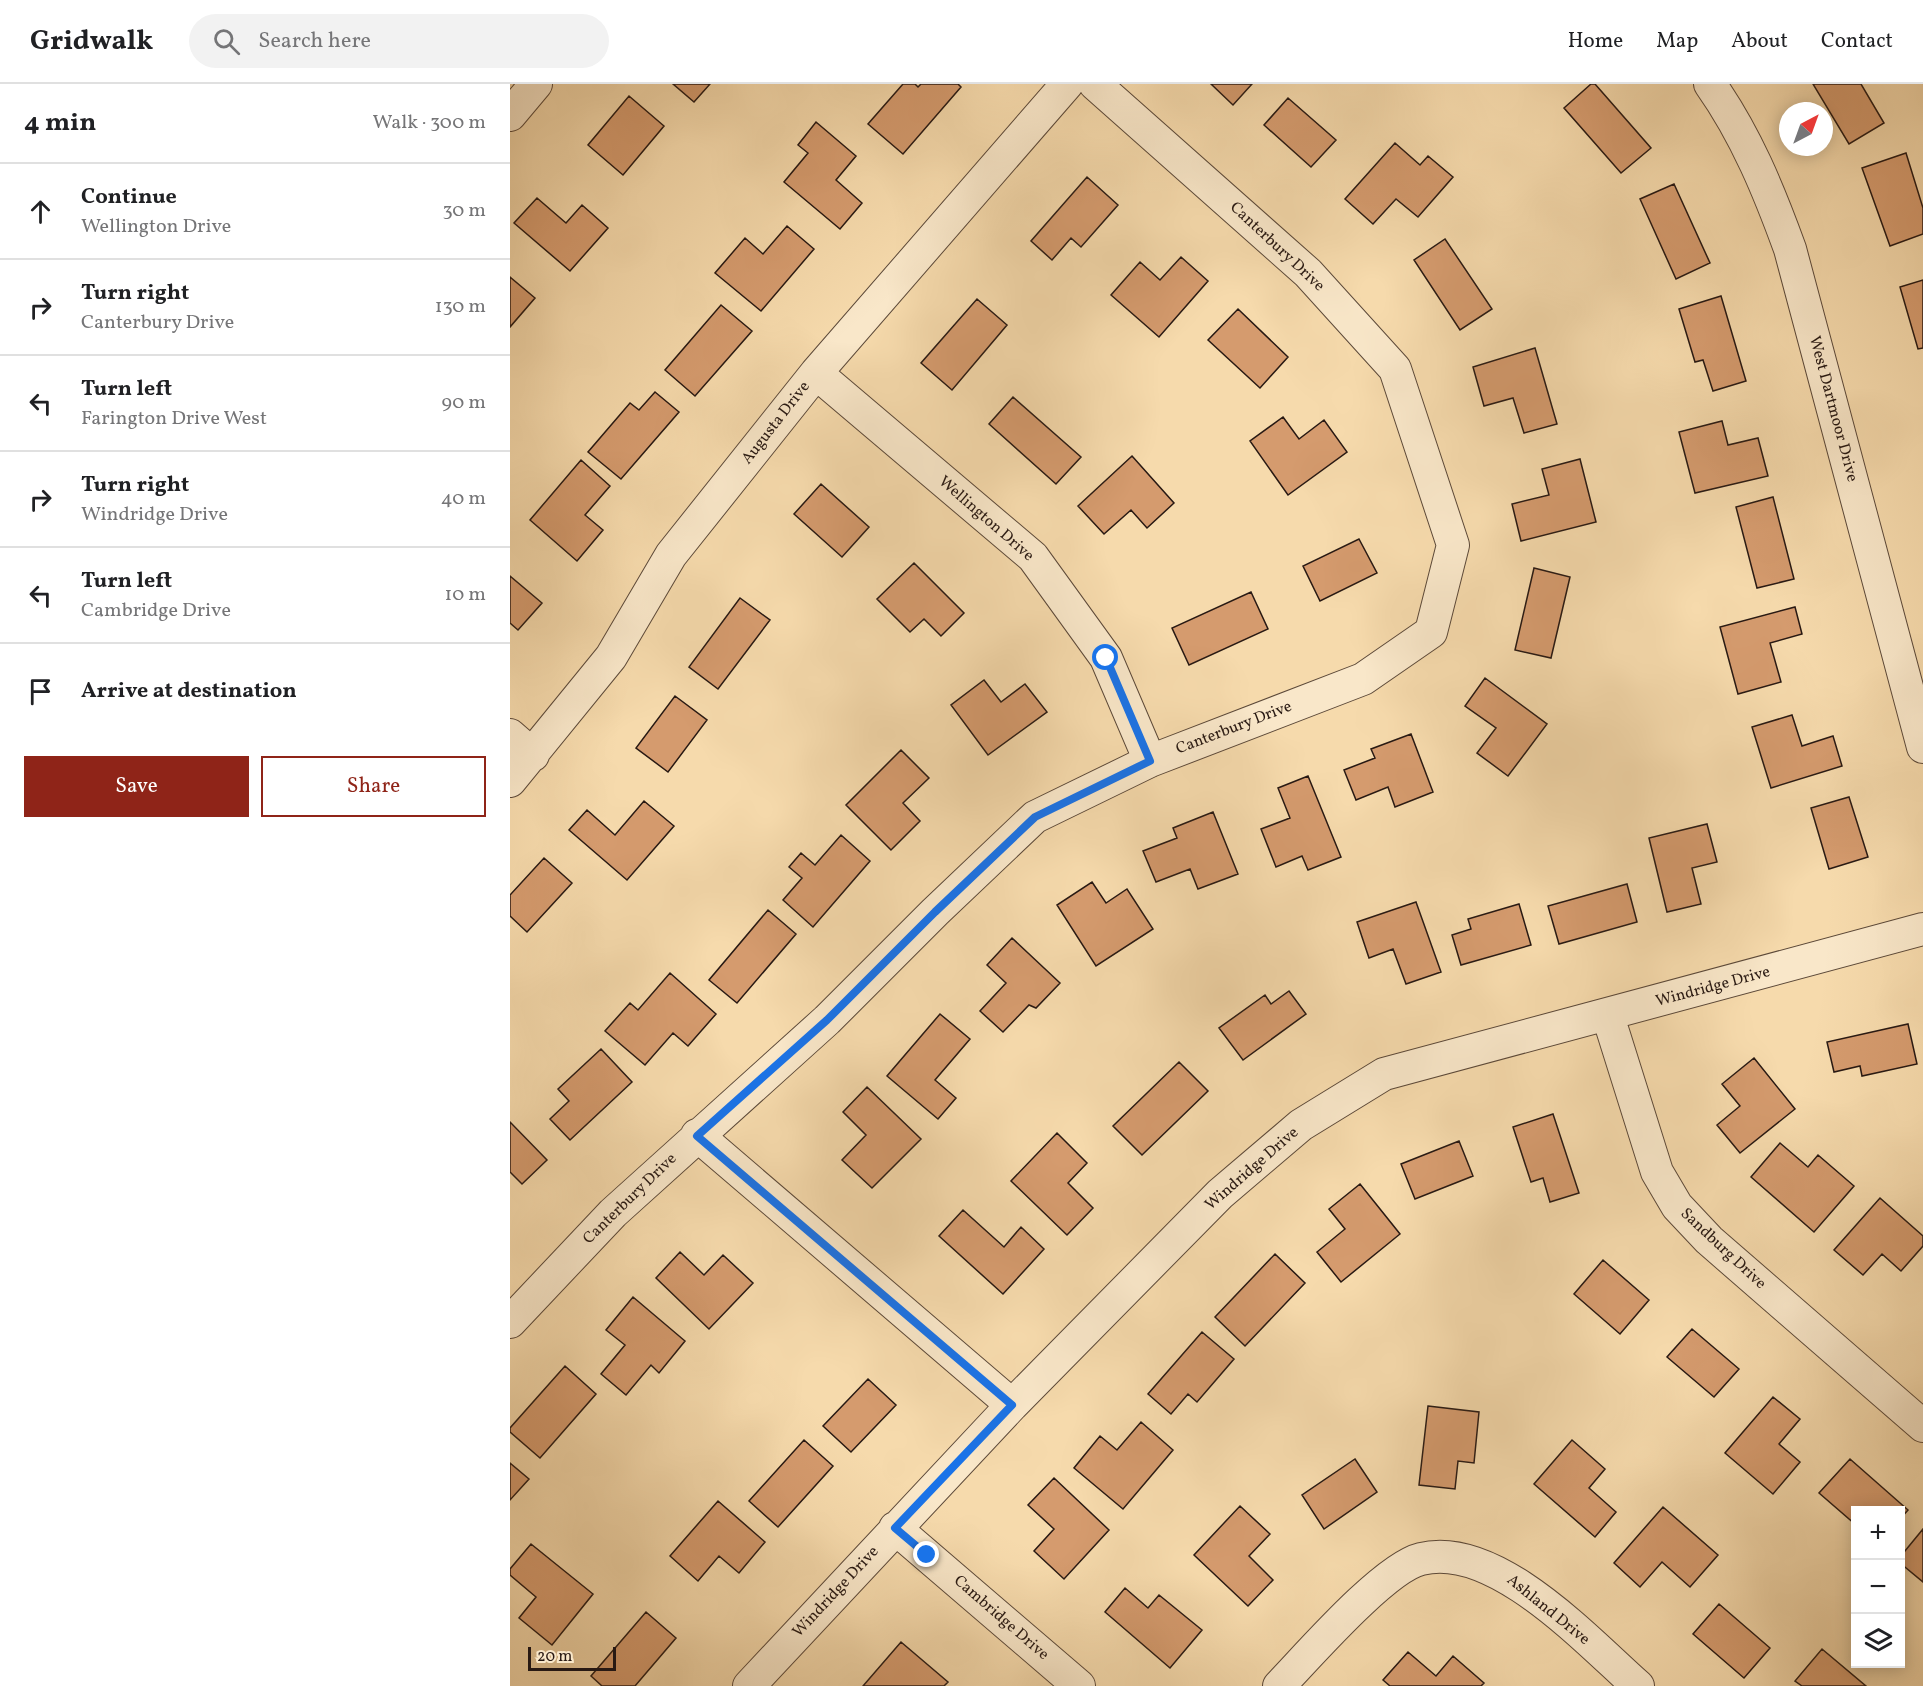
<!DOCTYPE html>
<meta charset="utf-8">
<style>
body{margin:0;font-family:Vollkorn,serif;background:#f2f2f2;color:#202124}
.controls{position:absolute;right:18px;bottom:18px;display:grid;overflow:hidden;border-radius:0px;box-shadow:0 3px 15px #0003}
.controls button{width:54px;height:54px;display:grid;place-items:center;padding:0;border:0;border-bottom:2px solid #e0e0e0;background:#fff;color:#202124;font:30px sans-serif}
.compass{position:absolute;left:1269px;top:18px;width:54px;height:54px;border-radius:50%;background:#fff;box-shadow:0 3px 15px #0003;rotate:41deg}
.scale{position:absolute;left:18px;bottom:15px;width:88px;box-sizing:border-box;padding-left:6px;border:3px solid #281913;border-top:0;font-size:16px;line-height:21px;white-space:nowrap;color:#281913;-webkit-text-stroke:4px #f9e7c9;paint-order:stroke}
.stop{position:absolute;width:18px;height:18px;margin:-14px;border:4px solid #1a73e8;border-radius:50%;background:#fff}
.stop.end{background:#1a73e8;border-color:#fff;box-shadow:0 2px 6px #0008}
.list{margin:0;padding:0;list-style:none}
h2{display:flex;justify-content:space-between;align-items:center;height:78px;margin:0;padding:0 24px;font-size:26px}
h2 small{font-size:20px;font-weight:400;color:#757577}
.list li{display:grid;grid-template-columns:39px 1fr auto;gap:18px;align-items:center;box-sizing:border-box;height:96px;padding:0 24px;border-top:2px solid #e0e0e0}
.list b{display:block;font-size:22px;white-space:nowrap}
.list p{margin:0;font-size:20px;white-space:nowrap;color:#757577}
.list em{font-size:20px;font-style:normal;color:#757577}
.actions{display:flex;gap:12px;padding:18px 24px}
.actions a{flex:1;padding:14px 0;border:2px solid #8f2418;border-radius:0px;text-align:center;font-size:21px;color:#8f2418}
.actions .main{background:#8f2418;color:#fff}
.icon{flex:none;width:33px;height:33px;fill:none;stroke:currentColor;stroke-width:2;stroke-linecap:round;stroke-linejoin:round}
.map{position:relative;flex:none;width:1413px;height:1602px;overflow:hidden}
header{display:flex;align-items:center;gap:36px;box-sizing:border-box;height:84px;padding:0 30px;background:#fff;border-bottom:2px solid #e0e0e0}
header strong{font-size:28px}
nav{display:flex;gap:33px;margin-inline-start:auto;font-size:21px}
.search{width:420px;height:54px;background:#f2f2f2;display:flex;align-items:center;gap:15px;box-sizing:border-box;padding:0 21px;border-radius:33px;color:#757577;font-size:22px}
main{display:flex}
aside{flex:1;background:#fff}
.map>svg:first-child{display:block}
</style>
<header>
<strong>Gridwalk</strong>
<div class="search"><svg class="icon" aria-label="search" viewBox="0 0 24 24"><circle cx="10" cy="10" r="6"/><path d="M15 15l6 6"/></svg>Search here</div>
<nav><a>Home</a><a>Map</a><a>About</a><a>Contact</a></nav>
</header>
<main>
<aside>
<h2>4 min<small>Walk · 300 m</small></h2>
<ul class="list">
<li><svg class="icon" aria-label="ahead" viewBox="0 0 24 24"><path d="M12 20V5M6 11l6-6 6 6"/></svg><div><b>Continue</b><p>Wellington Drive</p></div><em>30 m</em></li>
<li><svg class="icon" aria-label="right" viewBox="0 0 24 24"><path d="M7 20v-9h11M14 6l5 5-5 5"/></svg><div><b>Turn right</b><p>Canterbury Drive</p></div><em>130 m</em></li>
<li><svg class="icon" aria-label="left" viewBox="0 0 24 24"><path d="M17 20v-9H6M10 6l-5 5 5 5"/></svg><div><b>Turn left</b><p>Farington Drive West</p></div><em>90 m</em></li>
<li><svg class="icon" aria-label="right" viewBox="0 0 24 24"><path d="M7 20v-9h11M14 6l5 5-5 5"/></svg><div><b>Turn right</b><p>Windridge Drive</p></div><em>40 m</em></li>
<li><svg class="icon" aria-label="left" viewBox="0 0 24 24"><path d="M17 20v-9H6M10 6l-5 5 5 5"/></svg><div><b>Turn left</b><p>Cambridge Drive</p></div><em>10 m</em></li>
<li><svg class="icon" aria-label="arrive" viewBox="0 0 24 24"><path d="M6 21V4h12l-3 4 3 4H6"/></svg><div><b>Arrive at destination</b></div></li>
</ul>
<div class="actions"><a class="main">Save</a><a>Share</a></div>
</aside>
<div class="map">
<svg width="1413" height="1602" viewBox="0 0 1413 1602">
<rect width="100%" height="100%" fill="#f6daac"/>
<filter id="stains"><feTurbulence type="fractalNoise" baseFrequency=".00333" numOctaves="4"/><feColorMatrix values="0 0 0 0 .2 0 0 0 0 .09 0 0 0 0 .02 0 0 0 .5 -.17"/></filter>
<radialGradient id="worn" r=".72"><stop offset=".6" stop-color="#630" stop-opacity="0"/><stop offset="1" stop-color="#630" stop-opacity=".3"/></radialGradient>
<path fill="#d59b6e" stroke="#281913" stroke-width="1.5" d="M163,0h37l-16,18z
M393,0h12l3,3 3,-3h37l3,3 -58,67 -35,-30z
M701,0h41l-19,21z
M1081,0h4l56,64 -30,25 -57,-65z
M1303,0h48l23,39 -35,21z
M119,12l35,30 -41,49 -35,-30z
M778,14l48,42 -25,27 -47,-42z
M306,38l40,34 -20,24 26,23 -22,26 -56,-47 24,-29 -10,-8z
M885,59l25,22 8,-9 25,21 -35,40 -22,-18 -23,25 -28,-25z
M1396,69l17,55v26l-33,12 -28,-78z
M577,93l31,28 -37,42 -10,-9 -19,22 -21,-19z
M1164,100l36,79 -34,16 -36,-80z
M27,114l29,25 16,-18 26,23 -38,43 -56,-48z
M277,142l27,23 -53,62 -46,-38 30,-35 18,16z
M935,155l47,70 -32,21 -46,-70z
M671,173l27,24 -49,56 -48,-42 29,-33 20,18z
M0,193l25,21 -25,29z
M1413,196v68l-5,1 -18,-62z
M1211,212l25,85 -33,10 -10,-31 -8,2 -16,-53z
M467,215l30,26 -55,65 -31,-27z
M211,221l31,26 -57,65 -30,-26z
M728,225l50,48 -28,31 -52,-48z
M1025,264l22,76 -33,9 -11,-35 -29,8 -11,-39z
M145,308l24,20 -58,67 -33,-27 42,-49 9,7z
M503,313l68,60 -25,27 -67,-60z
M773,333l16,22 25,-19 23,32 -59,43 -38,-54z
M1212,337l6,24 30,-7 10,38 -73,17 -16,-61z
M622,372l42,47 -27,25 -16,-18 -27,24 -26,-28z
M1070,375l16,63 -75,19 -9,-37 37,-9 -7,-26z
M71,376l29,26 -25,29 18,15 -26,31 -47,-41z
M311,400l48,43 -27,30 -48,-43z
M1263,413l21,82 -37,9 -21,-81z
M849,455l18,34 -57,28 -17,-35z
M404,479l50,50 -23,23 -17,-17 -14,13 -33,-33z
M1024,484l36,9 -19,81 -36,-8z
M0,492l32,27 -24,27 -8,-7z
M741,508l17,37 -79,36 -17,-37z
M230,514l30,22 -52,69 -29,-22z
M1285,523l7,27 -32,9 11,39 -43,12 -18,-67z
M975,594l62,46 -39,52 -31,-23 19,-25 -31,-22z
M474,596l17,22 24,-18 22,28 -59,43 -37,-50z
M165,612l32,24 -39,52 -32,-24z
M1282,631l10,31 31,-10 9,30 -71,22 -19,-61z
M901,650l22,58 -38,15 -7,-20 -32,13 -12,-30 31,-12 -4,-9z
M391,666l28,28 -26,25 17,18 -29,29 -45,-45z
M798,692l33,81 -33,13 -6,-14 -26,11 -15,-38 29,-11 -12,-30z
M1339,713l19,60 -39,12 -18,-61z
M134,717l30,25 -47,54 -58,-50 18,-20 28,25z
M703,728l25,62 -40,15 -8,-20 -34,13 -13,-31 34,-13 -4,-10z
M1197,740l10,38 -25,6 9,36 -34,8 -18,-74z
M331,751l29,26 -57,66 -30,-27 19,-22 -13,-11 12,-14 14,12z
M34,774l28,25 -45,49 -17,-16v-21z
M582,798l14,21 21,-14 26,40 -57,37 -39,-61z
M1117,800l10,38 -78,22 -11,-38z
M906,818l25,70 -35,12 -13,-35 -24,9 -12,-36z
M1009,820l12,41 -70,20 -9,-30 19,-6 -3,-10z
M258,826l28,24 -59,69 -28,-23z
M502,854l48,45 -24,25 -7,-3 -26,27 -23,-21 26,-28 -19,-18z
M160,889l46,41 -28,32 -15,-13 -28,32 -40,-34 25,-28 8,7z
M779,907l17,23 -63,46 -24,-32 46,-33 6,9z
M430,930l30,25 -35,41 21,18 -18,21 -51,-43z
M1398,940l9,40 -55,12 -2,-10 -26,6 -7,-30z
M91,965l31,33 -62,58 -20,-21 19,-18 -11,-12z
M1244,974l41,51 -55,44 -23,-28 23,-19 -18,-22z
M669,978l29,29 -66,64 -29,-29z
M357,1003l54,52 -49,49 -30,-28 24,-25 -23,-23z
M1043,1030l26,79 -29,9 -7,-24 -12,4 -18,-55z
M0,1038l37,38 -25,24 -12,-12z
M547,1049l30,30 -19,20 25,25 -26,27 -56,-54z
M949,1057l14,35 -58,23 -14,-35z
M1270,1059l28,24 10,-12 36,31 -40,46 -63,-55z
M850,1100l40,50 -59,48 -24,-30 28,-23 -16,-20z
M1370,1114l43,38v10l-22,25 -19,-17 -19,21 -29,-25z
M453,1126l41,37 17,-20 23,22 -41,45 -64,-58z
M170,1168l24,23 19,-20 30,28 -44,46 -53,-51z
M765,1170l30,29 -60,63 -30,-29z
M1093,1176l46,40 -29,34 -46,-40z
M123,1213l52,44 -26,32 -8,-8 -25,30 -25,-21 24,-29 -19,-15z
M1182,1245l47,40 -25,28 -47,-40z
M692,1248l32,27 -37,43 -9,-8 -17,20 -23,-20z
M55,1282l31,28 -56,64 -30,-26v-4z
M358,1295l28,26 -45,47 -28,-26z
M1263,1313l27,22 -21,25 21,18 -27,32 -48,-41z
M918,1322l51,6 -5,51 -16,-2 -3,28 -36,-4z
M631,1338l32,28 -50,59 -49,-41 26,-32 17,14z
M294,1356l29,26 -55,61 -29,-26z
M1062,1356l33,29 -16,19 27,24 -21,25 -61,-53z
M845,1375l22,33 -53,37 -22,-34z
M1340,1375l58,51 -8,9v-9h-44v15l-37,-32z
M0,1379l19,16 -19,21z
M544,1394l55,52 -45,49 -30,-28 20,-22 -26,-24z
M208,1417l47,41 -26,31 -20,-17 -21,25 -28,-25z
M730,1422l30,28 -21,22 24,24 -25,26 -54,-51z
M1153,1423l55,48 -28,32 -28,-25 -22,25 -26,-24z
M1413,1445v53l-23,-19v-6z
M21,1460l62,50 -41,51 -33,-27 17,-21 -26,-22v-6z
M615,1504l23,20 11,-13 43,35 -32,38 -65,-56z
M1209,1520l51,44 -26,30 -51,-44z
M136,1528l30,26 -41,48h-33l-11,-10z
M391,1558l47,40 -4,4h-81z
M1312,1565l44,37h-64l-7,-5z
M898,1568l28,24 17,-20 31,27 -3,3h-91l-7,-6z"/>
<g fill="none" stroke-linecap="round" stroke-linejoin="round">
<g stroke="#5c4939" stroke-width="34">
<path id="street" d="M1200,0c36,51 59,107 80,165l133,498
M0,31l26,-31
M306,289l217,184 73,101 44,103
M0,651l23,20
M0,697l101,-124 60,-102 145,-182 251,-289
M1098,932l49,156 20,34 32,34 214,186
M187,1051l315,270
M0,1238l103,-109 214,-193 108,-108 100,-95 115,-56 213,-82 68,-47 22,-87 -58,-176 -87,-96 -213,-189
M385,1444l184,158
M239,1602l263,-281 208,-211 81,-69 83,-51 539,-145
M769,1602c29,-30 105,-118 142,-127 74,-19 166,82 217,127"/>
</g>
<use href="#street" stroke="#f9e7c9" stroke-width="32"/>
</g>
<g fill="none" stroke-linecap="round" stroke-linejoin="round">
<path stroke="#1a73e8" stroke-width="8" d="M417,1471l-32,-27 117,-123 -315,-269 130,-116 108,-108 100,-95 115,-56 -44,-103"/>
</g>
<g text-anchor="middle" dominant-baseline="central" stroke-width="5" stroke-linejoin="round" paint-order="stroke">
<g font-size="16" fill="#281913" stroke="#f9e7c9">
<text transform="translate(767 163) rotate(43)">Canterbury Drive</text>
<text transform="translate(1323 325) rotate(75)">West Dartmoor Drive</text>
<text transform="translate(266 339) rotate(-52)">Augusta Drive</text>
<text transform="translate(476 435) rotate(41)">Wellington Drive</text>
<text transform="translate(724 644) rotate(-21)">Canterbury Drive</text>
<text transform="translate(1203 903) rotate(-15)">Windridge Drive</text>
<text transform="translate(742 1085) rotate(-41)">Windridge Drive</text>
<text transform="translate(120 1115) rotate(-44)">Canterbury Drive</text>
<text transform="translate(1213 1165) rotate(43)">Sandburg Drive</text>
<text transform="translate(326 1508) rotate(-47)">Windridge Drive</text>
<text transform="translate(1038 1526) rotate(39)">Ashland Drive</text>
<text transform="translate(491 1534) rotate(41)">Cambridge Drive</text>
</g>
</g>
<rect width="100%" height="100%" filter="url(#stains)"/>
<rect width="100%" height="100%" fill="url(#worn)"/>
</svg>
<div class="controls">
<button>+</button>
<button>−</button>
<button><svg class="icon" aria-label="layers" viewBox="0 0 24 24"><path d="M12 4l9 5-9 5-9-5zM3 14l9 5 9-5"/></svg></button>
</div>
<svg class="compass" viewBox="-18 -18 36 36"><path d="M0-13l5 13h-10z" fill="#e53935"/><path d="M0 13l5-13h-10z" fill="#757577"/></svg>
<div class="scale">20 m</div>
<div class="stop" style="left:596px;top:574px"></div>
<div class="stop end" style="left:417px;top:1471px"></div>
</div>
</main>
